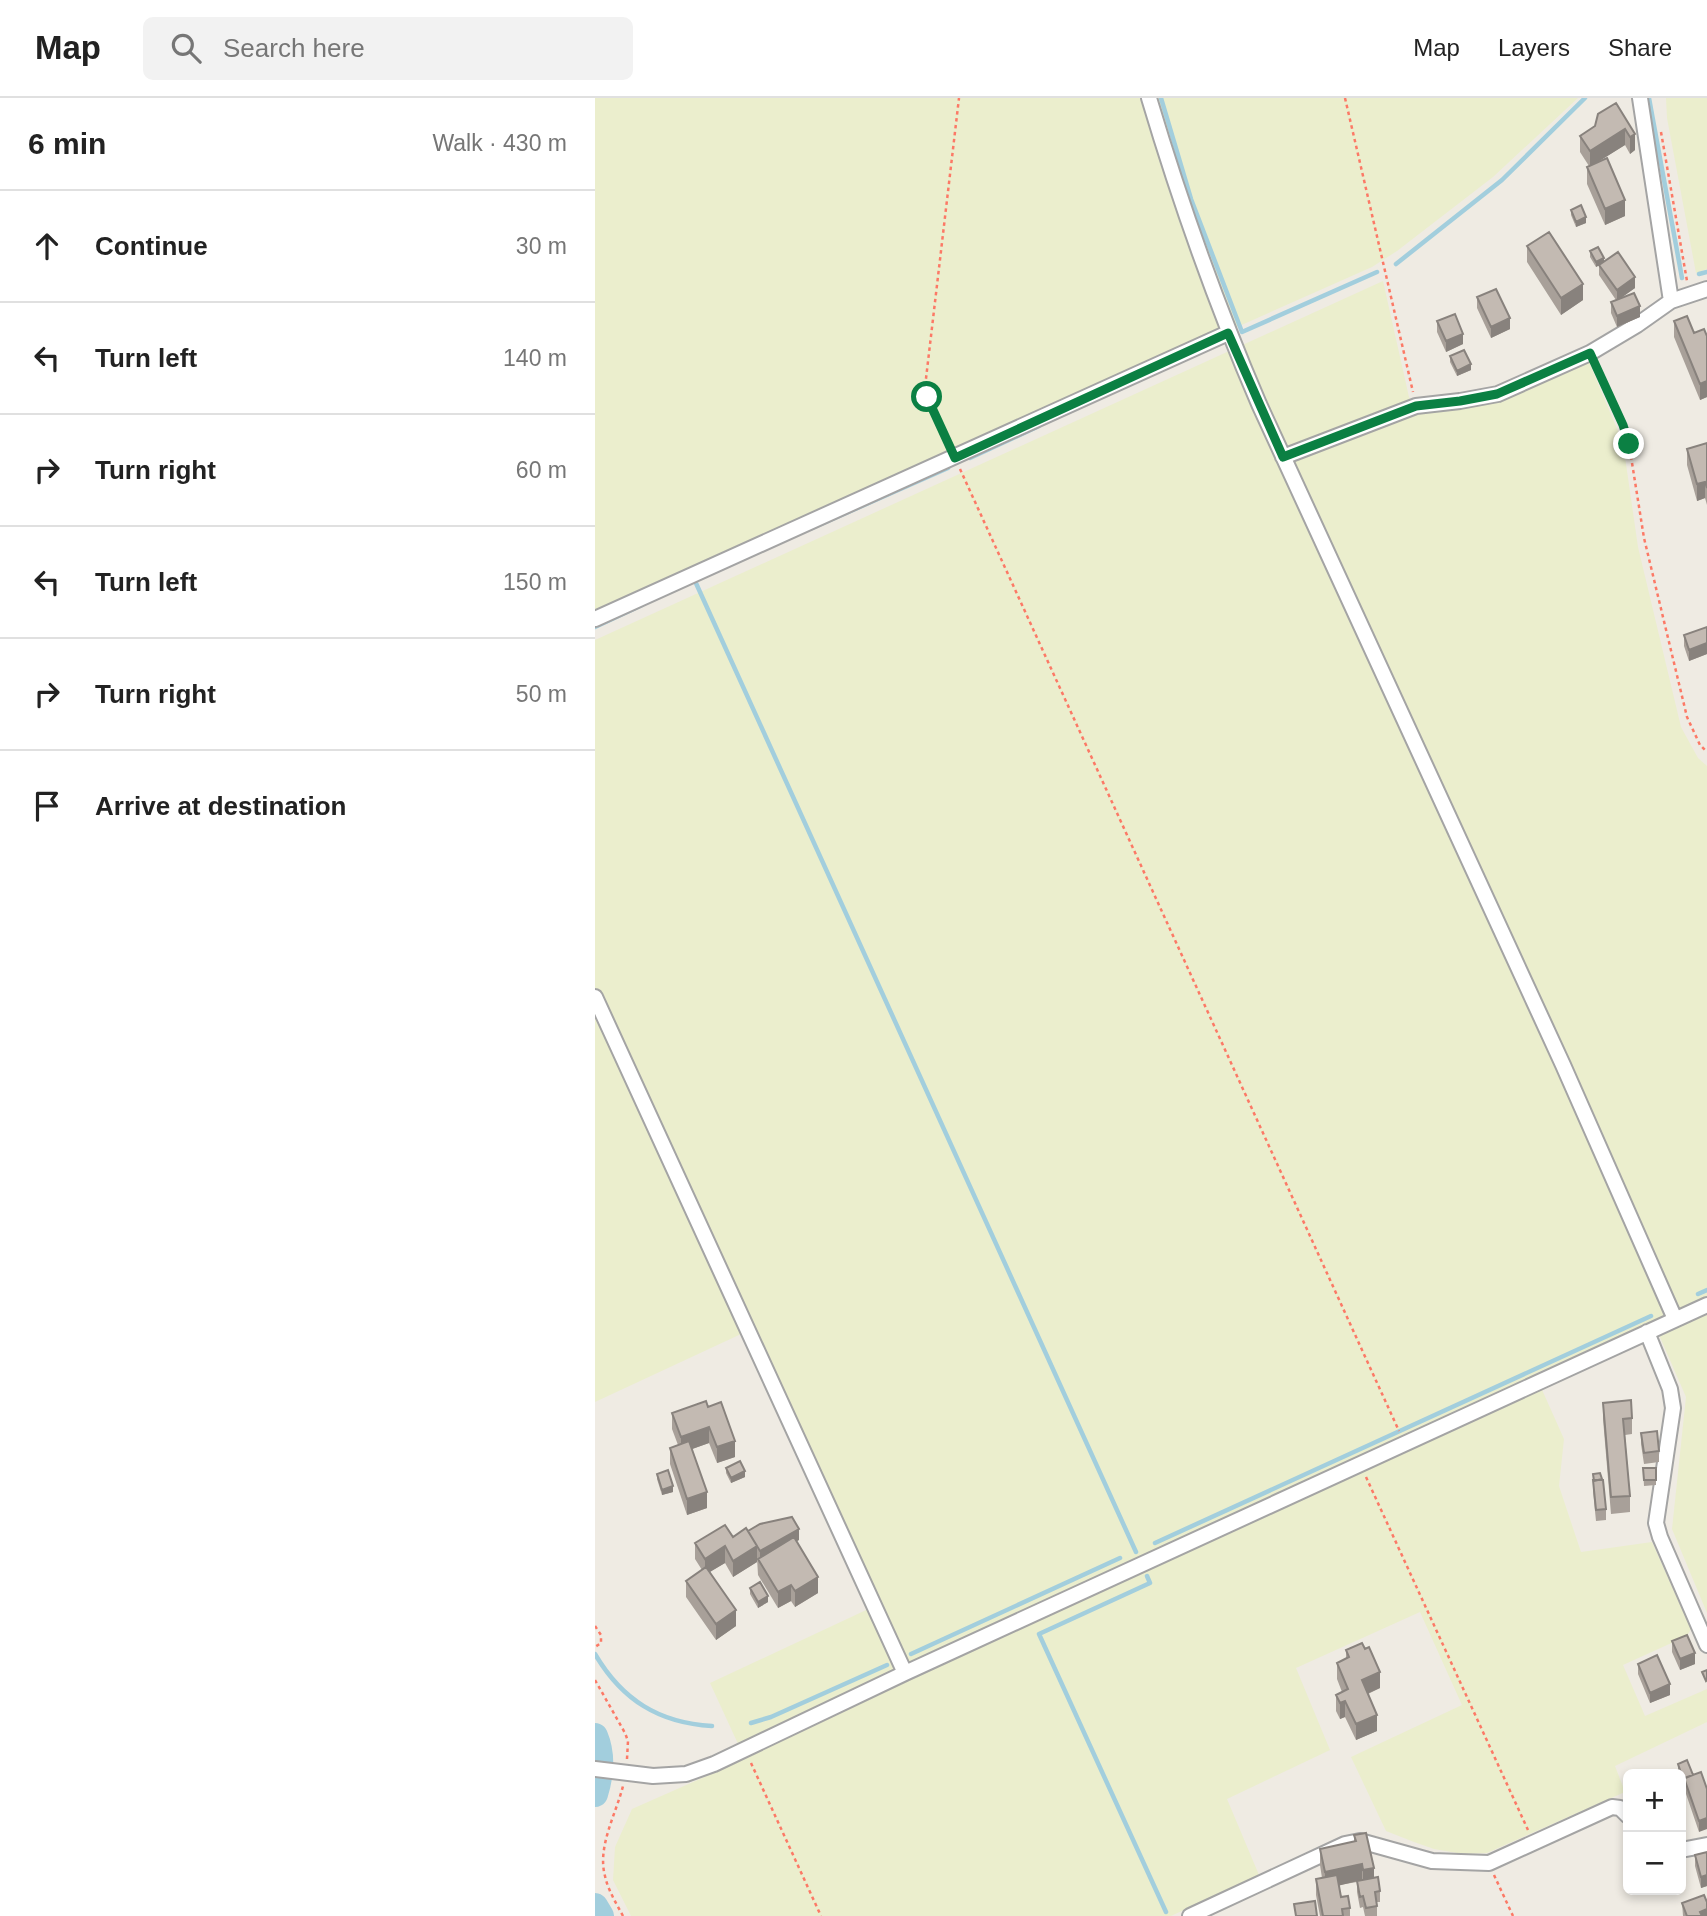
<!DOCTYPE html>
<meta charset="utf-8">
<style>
body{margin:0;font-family:Arial,sans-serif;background:#f2f2f2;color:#222}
.controls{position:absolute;right:21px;bottom:21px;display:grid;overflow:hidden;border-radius:10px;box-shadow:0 4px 10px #0003}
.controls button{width:63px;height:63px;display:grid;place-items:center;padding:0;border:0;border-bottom:2px solid #e0e0e0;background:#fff;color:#222;font:35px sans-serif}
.stop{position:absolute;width:21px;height:21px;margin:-16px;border:5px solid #0b8043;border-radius:50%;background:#fff}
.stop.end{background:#0b8043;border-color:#fff;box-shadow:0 2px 7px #0008}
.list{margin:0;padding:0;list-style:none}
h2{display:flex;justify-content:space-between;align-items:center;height:91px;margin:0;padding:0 28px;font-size:30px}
h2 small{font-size:23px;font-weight:400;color:#767676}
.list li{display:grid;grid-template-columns:46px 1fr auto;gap:21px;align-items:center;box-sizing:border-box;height:112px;padding:0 28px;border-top:2px solid #e0e0e0}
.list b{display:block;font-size:26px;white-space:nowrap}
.list em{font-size:23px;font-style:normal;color:#767676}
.icon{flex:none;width:38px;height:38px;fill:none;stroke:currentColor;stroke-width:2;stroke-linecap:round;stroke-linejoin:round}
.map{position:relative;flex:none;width:1112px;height:1818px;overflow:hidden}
header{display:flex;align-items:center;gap:42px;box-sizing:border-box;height:98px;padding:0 35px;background:#fff;border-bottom:2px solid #e0e0e0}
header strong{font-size:33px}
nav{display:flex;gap:38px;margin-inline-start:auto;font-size:24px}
.search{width:490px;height:63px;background:#f2f2f2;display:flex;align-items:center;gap:18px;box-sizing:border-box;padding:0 24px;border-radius:10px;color:#767676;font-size:26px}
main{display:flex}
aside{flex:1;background:#fff}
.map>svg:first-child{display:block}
</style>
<header>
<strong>Map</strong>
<div class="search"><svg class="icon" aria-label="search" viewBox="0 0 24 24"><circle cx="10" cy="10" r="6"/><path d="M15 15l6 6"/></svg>Search here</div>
<nav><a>Map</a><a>Layers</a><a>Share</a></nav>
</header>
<main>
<aside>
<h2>6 min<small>Walk · 430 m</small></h2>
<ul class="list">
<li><svg class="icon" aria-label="ahead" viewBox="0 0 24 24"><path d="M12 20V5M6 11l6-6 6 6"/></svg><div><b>Continue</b></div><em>30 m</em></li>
<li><svg class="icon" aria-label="left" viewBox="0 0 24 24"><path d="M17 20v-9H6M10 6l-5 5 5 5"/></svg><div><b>Turn left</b></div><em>140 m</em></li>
<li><svg class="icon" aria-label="right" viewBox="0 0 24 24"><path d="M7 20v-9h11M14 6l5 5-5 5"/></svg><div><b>Turn right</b></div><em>60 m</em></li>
<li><svg class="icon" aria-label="left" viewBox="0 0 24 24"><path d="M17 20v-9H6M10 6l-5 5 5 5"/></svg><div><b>Turn left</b></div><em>150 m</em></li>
<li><svg class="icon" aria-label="right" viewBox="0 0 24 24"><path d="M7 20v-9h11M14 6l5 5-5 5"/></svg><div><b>Turn right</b></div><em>50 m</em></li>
<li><svg class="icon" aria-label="arrive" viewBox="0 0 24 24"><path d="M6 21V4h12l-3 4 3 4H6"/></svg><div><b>Arrive at destination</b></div></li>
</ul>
</aside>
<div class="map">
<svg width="1112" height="1818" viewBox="0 0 1112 1818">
<rect width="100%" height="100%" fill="#efebe3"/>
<path fill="#ebeecd" d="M0,0h983l-85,79 -96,74 -25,16 -777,345z
M1071,0h41v171l-11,4 -29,-155z
M788,183l26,116 8,15 68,-8 103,-44 35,83 15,104 43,180 17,31 9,8v847l-35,-84 14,-132 -33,-76 -118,53 29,65 -5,47 22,66 71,-10 39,87 -4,7 -64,29 22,51 62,-27v33l-92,44 10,26 -120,53 -18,8 -24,1 -29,-5 -20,-7 -28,-11 -35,-74 111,-52 -42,-93 -124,56 34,82 -103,49 32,76 -88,41h-540l-18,-36 2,-33 17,-38 113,-50 -35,-76 169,-79 -125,-276 -159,74v-762z"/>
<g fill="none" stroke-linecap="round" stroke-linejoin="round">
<path stroke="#a2cedd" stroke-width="4.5" d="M566,0l30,101 51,133 135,-60
M1054,0l33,180
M801,166l106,-84 83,-82
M1104,176l8,-2
M375,360l69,-32
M217,430l136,-60
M100,483l441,971
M0,529l47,-22
M1103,1196l9,-4
M560,1445l496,-227
M552,1478l3,7 -111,51 127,278
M0,1556c27,46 64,69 117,72
M316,1556l209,-96
M156,1625l20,-6 116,-52"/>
<path stroke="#a2cedd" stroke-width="26" d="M0,1638c8,19 6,39 0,58
M0,1808l6,10"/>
<g stroke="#a4a4a4" stroke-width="18">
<path id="street" d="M554,0c31,104 67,206 110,306l304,661 112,254
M1045,0l31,203
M688,359l133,-51 44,-5 38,-7 92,-41 47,-28 34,-24 36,-12
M0,521l633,-286
M0,899l310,676
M1052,1234l23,57 3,19 -17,115 4,14 47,108
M0,1671l58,7 33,-2 28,-10 191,-91 802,-368
M1086,1752l26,-5
M595,1818l155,-72 15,-3 72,20 57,2 123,-56 8,1 8,8"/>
</g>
<path stroke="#fc7966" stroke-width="2.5" stroke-dasharray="3.5 3.5" stroke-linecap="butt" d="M750,0l68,294
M1066,34l26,149
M1001,267l27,60 6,19 15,94 43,179 13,28 7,7
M353,346l-21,-47 -2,-10 34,-289
M365,371l439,962
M771,1379l162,353
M0,1528l6,9v8l-6,4
M0,1582l30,53 3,8 -1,18
M156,1665l70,153
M899,1777l19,41
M28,1818c-7,-13 -15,-26 -18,-40 -8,-29 11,-62 18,-90"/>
<use href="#street" stroke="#fff" stroke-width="14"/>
</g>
<path fill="#a8a099" d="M1021,5l19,47 -5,4 -5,-9 -31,19 31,52 -20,9 -18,-41v-17l2,-1 -9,-14v-16l15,-10z
M976,112l15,13 -10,4 -5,-12z
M932,148l56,54 -22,15 -34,-53z
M995,153l14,11 31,26 -15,10 20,19 -23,10 -6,-14v-11l5,-2 -17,-25v-10l-3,2 -6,-10z
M882,199l33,32 -19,9 -14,-30z
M842,223l26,23 -17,8 -9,-20z
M1079,223l20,12 13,3v61l-7,3 -26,-63z
M855,258l21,14 -14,6 -7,-14z
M1112,345v62l-2,-7 -8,3 -10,-36v-16z
M1112,529v27l-18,7 -5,-15v-11z
M1008,1305l29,15v16l-7,1 5,61v16l-19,2 -8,-95z
M113,1309l27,50 -18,6 -8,-20 -17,6 15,59 -20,7 -17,-51v-16l8,-3 -6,-16v-16z
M1046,1335l18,18v11l-15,2 -3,-20z
M131,1370l19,9 -14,6 -5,-10z
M1048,1370h13v17l-12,1z
M62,1376l16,18 -11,3 -5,-16z
M998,1376l13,35v11l-10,1 -3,-30z
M153,1434l51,8 -3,1 22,52 -23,14 -4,-6 -13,7 -20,-33 -1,-17v4l-24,15 -8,-14 -16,9 27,54 -20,14 -30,-43v-16l16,-11 -7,-11v-16l38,-6z
M155,1490l18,14 -10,6 -8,-14z
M1077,1543l23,23 -15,6 -8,-18z
M751,1552l34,38 -12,6 9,37 -21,9 -11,-23 -5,2 -4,-8v-16l6,-3 -5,-13v-16l9,-4z
M1043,1566l32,31 -20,8 -12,-29z
M1083,1666l15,11 8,-3 -2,60 -15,-44v-4h-1l-2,-10h-2l-1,-5z
M759,1737l26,56v11h-3v14h-12l-2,-9 -3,1 -3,-16v-10l-18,3 2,12 9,11v8h-30l-4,-21v-16l6,-1 -2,-13v-16l34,-7z
M1112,1754v34l-6,2 -6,-22v-11z
M1087,1805l25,13h-24z"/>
<path fill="#88827d" d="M1030,31v16l-35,22v-16z
M1040,36v16l-5,4v-17z
M1030,102v16l-20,9v-16z
M991,119v6l-10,4v-5z
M1009,160v5l-8,4v-5z
M1040,179v11l-18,13v-11z
M988,186v16l-22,15v-17z
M1045,208v11l-23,10v-11z
M915,220v11l-19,9v-11z
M868,236v10l-17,8v-11z
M876,266v6l-14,6v-5z
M1112,283v16l-7,3v-16z
M1110,384v16l-8,3v-17z
M1112,545v11l-18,7v-11z
M114,1329v16l-28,10v-16z
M140,1343v16l-18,6v-16z
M150,1373v6l-14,6v-5z
M78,1388v6l-11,3v-5z
M112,1394v16l-20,7v-16z
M204,1431v11l-39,22v-11z
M130,1448v17l-20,12v-16z
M162,1448v16l-24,15v-16z
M223,1479v16l-23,14v-16z
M196,1487v16l-13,7v-16z
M173,1498v6l-10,6v-6z
M141,1512v16l-20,14v-16z
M1100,1555v11l-15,6v-11z
M785,1574v16l-18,8v-16z
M1075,1586v11l-20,8v-10z
M750,1603v16l-5,2v-16z
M782,1617v16l-21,9v-16z
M1112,1720v11l-8,3v-11z
M767,1766v16l-37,9v-17z
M779,1770v16l-11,3v-17z
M1112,1777v11l-6,2v-11z
M1112,1811v7h-7v-4z"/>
<path fill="#c3bab2" stroke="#88827d" stroke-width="2" d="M1021,5l19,31 -5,3 -5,-8 -35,22 -10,-15 15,-10 3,-12z
M1012,60l18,42 -20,9 -18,-42z
M986,107l5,12 -10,5 -5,-12z
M954,134l34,52 -22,14 -34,-52z
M1003,149l6,11 -8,4 -6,-11z
M1023,154l17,25 -18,13 -18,-25z
M901,191l14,29 -19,9 -14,-30z
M1039,195l6,13 -23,10 -6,-14z
M860,216l8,20 -17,7 -9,-20z
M1092,218l7,17 10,-4 3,7v45l-7,3 -26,-63z
M869,252l7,14 -14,7 -7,-15z
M1112,345v45l-2,-6 -8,2 -10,-35z
M1112,529v16l-18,7 -5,-15z
M1036,1302l1,18 -9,1 7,77 -19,1 -8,-94z
M111,1303l2,6 13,-5 14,39 -18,6 -8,-20 -28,10 -9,-24z
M1062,1333l2,20 -15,2 -3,-20z
M94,1343l18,51 -20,7 -17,-51z
M145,1363l5,10 -14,7 -5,-10z
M1048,1370h13v12h-12z
M73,1372l5,16 -11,4 -5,-16z
M1005,1375l2,6 -8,2 -1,-7z
M998,1382h10l3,29 -10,1z
M197,1419l7,12 -39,22 -12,-20 12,-7z
M130,1427l8,12 13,-9 11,18 -24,15 -8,-15 -20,13 -10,-16z
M199,1439l24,40 -23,14 -4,-6 -13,7 -20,-33z
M111,1469l30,43 -20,14 -30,-43z
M165,1484l8,14 -10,6 -8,-14z
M1092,1537l8,18 -15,6 -8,-18z
M767,1545l3,6 4,-2 11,25 -18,8 15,35 -21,9 -11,-23 -5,2 -4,-8 12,-6 -11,-26 12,-6 -3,-7z
M1062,1557l13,29 -20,9 -12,-29z
M1112,1572v10l-1,1 -4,-9z
M1092,1662l6,15 -10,4 -5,-15z
M1106,1674l6,17v29l-8,3 -15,-43z
M771,1735l8,35 -11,2 -1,-6 -37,8 -5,-23 36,-8 -2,-6z
M1112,1754v23l-6,2 -6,-22z
M742,1777l4,22 7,-1 2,12 -8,1 1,7h-20l-7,-37z
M783,1779l2,14 -5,1 2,14 -11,2 -3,-12 -3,1 -3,-16z
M1109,1797l3,7v7l-7,3 2,4h-15l-5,-13z
M720,1803l2,15h-21l-2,-12z"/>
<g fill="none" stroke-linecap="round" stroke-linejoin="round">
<path stroke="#0b8043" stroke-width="9" d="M332,299l28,61 273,-125 55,124 133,-51 44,-5 37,-7 93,-41 33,72 6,19"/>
</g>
</svg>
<div class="controls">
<button>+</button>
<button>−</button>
</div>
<div class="stop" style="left:332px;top:299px"></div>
<div class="stop end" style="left:1034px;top:346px"></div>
</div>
</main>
